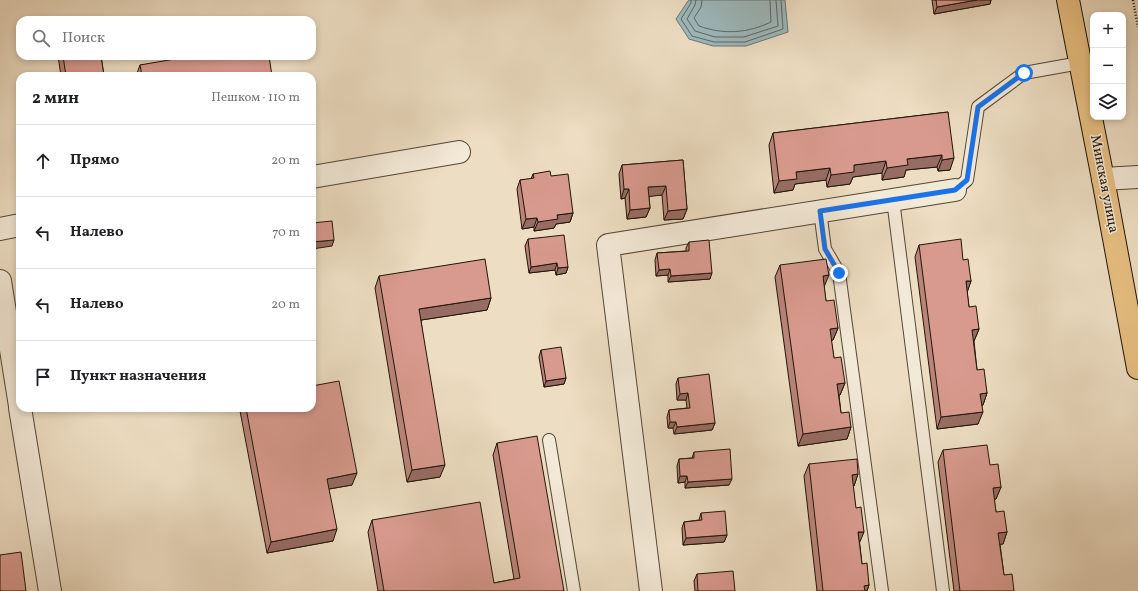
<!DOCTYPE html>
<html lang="ru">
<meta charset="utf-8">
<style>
body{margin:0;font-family:Vollkorn,serif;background:#f6f6f6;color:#202124}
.controls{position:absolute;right:12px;top:12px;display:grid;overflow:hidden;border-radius:8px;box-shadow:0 2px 6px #0003}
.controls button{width:36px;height:36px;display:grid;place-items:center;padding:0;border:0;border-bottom:1px solid #e0e0e0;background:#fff;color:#202124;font:20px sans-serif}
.stop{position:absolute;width:12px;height:12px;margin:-9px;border:3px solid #1a73e8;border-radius:50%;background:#fff}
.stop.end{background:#1a73e8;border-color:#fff;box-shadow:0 1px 4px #0008}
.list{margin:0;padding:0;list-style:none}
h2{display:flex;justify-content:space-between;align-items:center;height:52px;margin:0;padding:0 16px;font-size:17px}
h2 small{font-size:13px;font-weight:400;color:#757577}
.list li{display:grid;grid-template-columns:26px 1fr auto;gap:12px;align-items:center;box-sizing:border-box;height:72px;padding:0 16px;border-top:1px solid #e0e0e0}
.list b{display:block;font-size:15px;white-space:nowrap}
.list em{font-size:13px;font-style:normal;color:#757577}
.icon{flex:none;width:22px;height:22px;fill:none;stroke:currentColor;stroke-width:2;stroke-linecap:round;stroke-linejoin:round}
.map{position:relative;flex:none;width:1138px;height:591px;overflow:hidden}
.search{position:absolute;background:#fff;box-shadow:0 2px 6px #0003;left:16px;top:16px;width:300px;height:44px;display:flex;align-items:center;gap:10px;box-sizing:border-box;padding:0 14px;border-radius:12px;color:#757577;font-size:15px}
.panel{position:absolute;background:#fff;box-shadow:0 2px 6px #0003;left:16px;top:72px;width:300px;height:340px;border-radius:12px}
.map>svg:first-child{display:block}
</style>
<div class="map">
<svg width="1138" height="591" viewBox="0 0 1138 591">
<rect width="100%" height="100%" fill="#edddc2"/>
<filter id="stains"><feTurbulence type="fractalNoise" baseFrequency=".005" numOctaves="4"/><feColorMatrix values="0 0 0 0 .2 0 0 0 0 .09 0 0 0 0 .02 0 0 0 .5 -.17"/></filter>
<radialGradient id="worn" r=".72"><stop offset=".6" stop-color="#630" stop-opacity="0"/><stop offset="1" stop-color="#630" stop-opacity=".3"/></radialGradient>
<path fill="#9db9bd" stroke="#6b7775" d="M690,0h95l3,32 -42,14h-33l-24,-7 -13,-20 12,-18z"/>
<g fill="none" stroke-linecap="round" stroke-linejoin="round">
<path stroke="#5e6762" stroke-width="1" d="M691,0v3l-10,16 11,17 22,6h31l38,-13 -2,-29
M696,0l-1,5 -8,14 8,12 20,6h29l34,-11 -2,-26
M702,0l-1,7 -7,11 5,8c25,9 49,7 72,-4l-1,-22"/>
<g stroke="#534736" stroke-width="14">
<path id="service" d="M955,190l12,-10 11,-73 46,-34 56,-10
M893,200l50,391
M820,211l5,38 14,24 43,318
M549,440l25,151"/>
</g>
<g stroke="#534736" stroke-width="24">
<path id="minor" d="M312,177l147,-25
M1103,179l35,-2
M0,229l20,-4
M0,281l20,125
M20,408l30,183
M651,591l-43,-346 347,-55"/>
</g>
<g stroke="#201508" stroke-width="24">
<path id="primary" d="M1068,0l35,179 35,189"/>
</g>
<path stroke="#201508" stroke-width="2.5" stroke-dasharray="1 2" stroke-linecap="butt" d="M1133,0l5,27"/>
<use href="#service" stroke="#f3e9d7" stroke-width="12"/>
<use href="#minor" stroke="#f3e9d7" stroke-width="22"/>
<use href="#primary" stroke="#e6be81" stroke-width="22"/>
</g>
<path fill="#ba847a" stroke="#201508" d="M932,0h59l-1,4 -56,10z
M58,56h43l3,20h-43z
M140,65l132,11h-136z
M948,112l2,58 -12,1 -1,-4 -31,3 -2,7 -22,3v-7l-29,4 -3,7 -23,3 -1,-7 -31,4 -2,6 -19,3 -5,-48 4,-12z
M683,160l4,49 -4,10 -19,1 -2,-25 -13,1 1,12 -4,9 -19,2 -2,-21 -4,1 -2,-25 3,-9z
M533,174l18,2 22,37 -3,9 -14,2 -2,4 -20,3v-4l-12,2 -5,-40 3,-9 11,-1z
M528,239l40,28 -2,6 -10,2 -1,-5 -26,3 -4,-27z
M689,242l21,37 -42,3v-7l-12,1 -1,-16 2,-7 29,-2v-3z
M919,245l44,15 8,21 -4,10 2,16 10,22 -5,12 3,29 10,23 -4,12h-1l-4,19 -41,5 -22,-172z
M780,265l44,22 2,14 12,27 -5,12h-2l3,18 11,25 -5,12h-1l2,18 10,14 -4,12 -49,7 -23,-169z
M379,276l112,22 -4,12 -66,10 19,157 -33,5 -32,-194z
M541,350l25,28 -2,6 -20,3 -5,-30z
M678,378l37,45 -3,7 -38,4 -1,-6h-5l-1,-11 2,-7 18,-2 -1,-8h-9l-1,-16z
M241,408h71l40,77 -23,4 4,52 -66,12 -27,-142z
M497,443l67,148h-186l-10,-59 4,-12 122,63 20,-4 -21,-124z
M943,450l47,15 11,22 -5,12h-2l2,13 11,20 -4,12h-3l4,31 10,16h-60l-16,-129z
M694,452l35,33 -44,3v-6l-7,1 -1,-17 2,-7 13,-1z
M809,464l49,10 -4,12h-1l9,78 7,21 -2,6h-50l-13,-115z
M701,513l26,22 -3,7 -41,3 -1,-17 2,-6 15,-2z
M697,574l38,17h-40l-1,-10z"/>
<path fill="#976c63" stroke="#201508" d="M977,0h14l-1,4 -56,10 3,-7z
M942,155l-5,12 -31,3 -2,7 -22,3 5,-12 20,-9z
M954,158l-4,12 -12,1 4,-11z
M886,161l-4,12 -29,4 -3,7 -23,3 4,-12 23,-10z
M830,168l-4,12 -31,4 -2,6 -19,3 5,-12 17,-9z
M666,186l-4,9 -17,2 3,-10z
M624,189h5l-4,9 -4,1z
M650,208l-4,9 -19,2 3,-9z
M687,209l-4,10 -19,1 4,-9z
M573,213l-3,9 -14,2 -2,4 -20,3 4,-9 19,-7z
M537,218l-3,9 -12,2 4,-10z
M334,240l-2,6 -20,3v-7z
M557,263l-2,7 -26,3 2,-6z
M568,267l-2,6 -10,2 2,-7z
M670,269l-2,6 -12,1 3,-6z
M712,273l-2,6 -42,3 3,-6z
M829,275l-5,12 -1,-11z
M966,281h5l-4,12z
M491,298l-4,12 -72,11 4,-12z
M838,328l-5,12 -7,1 4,-12z
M979,329l-5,12h-6l4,-11z
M566,378l-2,6 -20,3 2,-6z
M845,383l-5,12 -7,1 4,-12z
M688,393l-2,7h-9l3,-6z
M987,393l-4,12 -7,1 4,-12z
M983,412l-5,12 -41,5 4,-12z
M670,422h6l-3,6h-5z
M715,423l-3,7 -38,4 3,-7z
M851,427l-4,12 -49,7 5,-12z
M445,465l-5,12 -33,5 5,-12z
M357,473l-5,12 -29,5 4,-11z
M858,474l-4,12 -6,1 4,-12z
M680,476h7l-2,6 -7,1z
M732,479l-3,6 -44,3 3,-6z
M1001,487l-5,12 -8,1 5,-12z
M337,529l-4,12 -66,12 4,-11z
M858,532h6l-5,12z
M1007,532l-4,12 -9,1 4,-12z
M727,535l-3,7 -41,3 3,-7z
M869,585l-2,6h-5l2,-5z"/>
<path fill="#d89a8e" stroke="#201508" d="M936,0h41l-40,7z
M63,56h38l3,20h-38z
M192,56h77l3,20h-130l-2,-11z
M948,112l6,46 -12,2v-5l-35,4 1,6 -21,3 -1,-7 -32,4v7l-23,3 -1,-7 -34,4 1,7 -18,2 -6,-48z
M683,160l4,49 -19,2 -2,-25 -18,1 2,21 -20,2 -1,-21h-5l-2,-24z
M550,171l1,5 17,-2 5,39 -16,2 1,4 -20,3 -1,-4 -11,1 -6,-39 14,-2 -1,-4z
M332,221l2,19 -22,2v-19z
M564,235l4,32 -10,1 -1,-5 -26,4 -3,-28z
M961,239l2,21 5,-1 3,22h-5l3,26 7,-1 3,23 -7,1 5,40 7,-1 3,24 -7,1 3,18 -42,5 -22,-172z
M709,240l3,33 -41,3 -1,-7 -11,1 -2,-17 32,-2v-9z
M485,259l6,39 -72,11 26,156 -33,5 -33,-194z
M826,259l3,16 -6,1 3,25 8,-1 4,28 -8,1 4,29 7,-1 4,26 -8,1 4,29 8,-1 2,15 -48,7 -23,-169z
M561,347l5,31 -20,3 -5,-31z
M709,374l6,49 -38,4 -1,-5h-6l-1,-12 21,-2 -2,-15 -8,1 -2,-16z
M339,381l18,92 -30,6 10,50 -66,13 -25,-134h66v-22z
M537,436l27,155h-180l-12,-71 108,-18 14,81 26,-5 -23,-135z
M987,445l3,20 8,-1 3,23 -8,1 3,24 8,-1 3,21 -9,1 6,42 8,-1 2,17h-54l-17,-141z
M730,449l2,30 -44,3 -1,-6h-7l-1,-17 15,-1v-6z
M857,459l1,15 -6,1 4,33 5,-1 3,25h-6l4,32 5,-1 2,22 -5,1 1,5h-42l-14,-127z
M725,511l2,24 -41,3 -2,-16 18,-2 -1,-7z
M21,552l5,39h-26v-36z
M733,571l2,20h-37l-1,-17z"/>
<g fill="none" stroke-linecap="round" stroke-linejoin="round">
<path stroke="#1a73e8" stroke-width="5" d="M839,273l-14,-24 -5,-38 135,-21 12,-10 11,-73 46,-34"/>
</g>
<g text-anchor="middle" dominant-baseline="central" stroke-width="3" stroke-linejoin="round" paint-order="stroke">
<g font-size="14" fill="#201508" stroke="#f3e9d7">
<text transform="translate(1104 184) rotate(79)">Минская улица</text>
</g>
</g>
<rect width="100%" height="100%" filter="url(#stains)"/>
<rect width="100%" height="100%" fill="url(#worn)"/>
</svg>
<div class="controls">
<button>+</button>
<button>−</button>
<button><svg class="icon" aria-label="layers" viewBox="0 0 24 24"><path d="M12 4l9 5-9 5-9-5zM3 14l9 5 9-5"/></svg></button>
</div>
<div class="stop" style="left:1024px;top:73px"></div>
<div class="stop end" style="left:839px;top:273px"></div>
<div class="search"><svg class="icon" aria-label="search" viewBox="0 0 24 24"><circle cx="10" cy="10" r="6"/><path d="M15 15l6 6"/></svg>Поиск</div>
<section class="panel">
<h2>2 мин<small>Пешком · 110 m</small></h2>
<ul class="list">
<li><svg class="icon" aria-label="ahead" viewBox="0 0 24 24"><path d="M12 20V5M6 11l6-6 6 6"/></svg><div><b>Прямо</b></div><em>20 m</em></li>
<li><svg class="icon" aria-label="left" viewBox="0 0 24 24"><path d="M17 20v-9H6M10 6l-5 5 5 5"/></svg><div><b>Налево</b></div><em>70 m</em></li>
<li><svg class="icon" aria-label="left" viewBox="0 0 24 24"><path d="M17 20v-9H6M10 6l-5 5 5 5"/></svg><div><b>Налево</b></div><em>20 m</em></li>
<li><svg class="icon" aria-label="arrive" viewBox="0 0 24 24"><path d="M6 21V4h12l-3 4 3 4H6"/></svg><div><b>Пункт назначения</b></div></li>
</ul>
</section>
</div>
